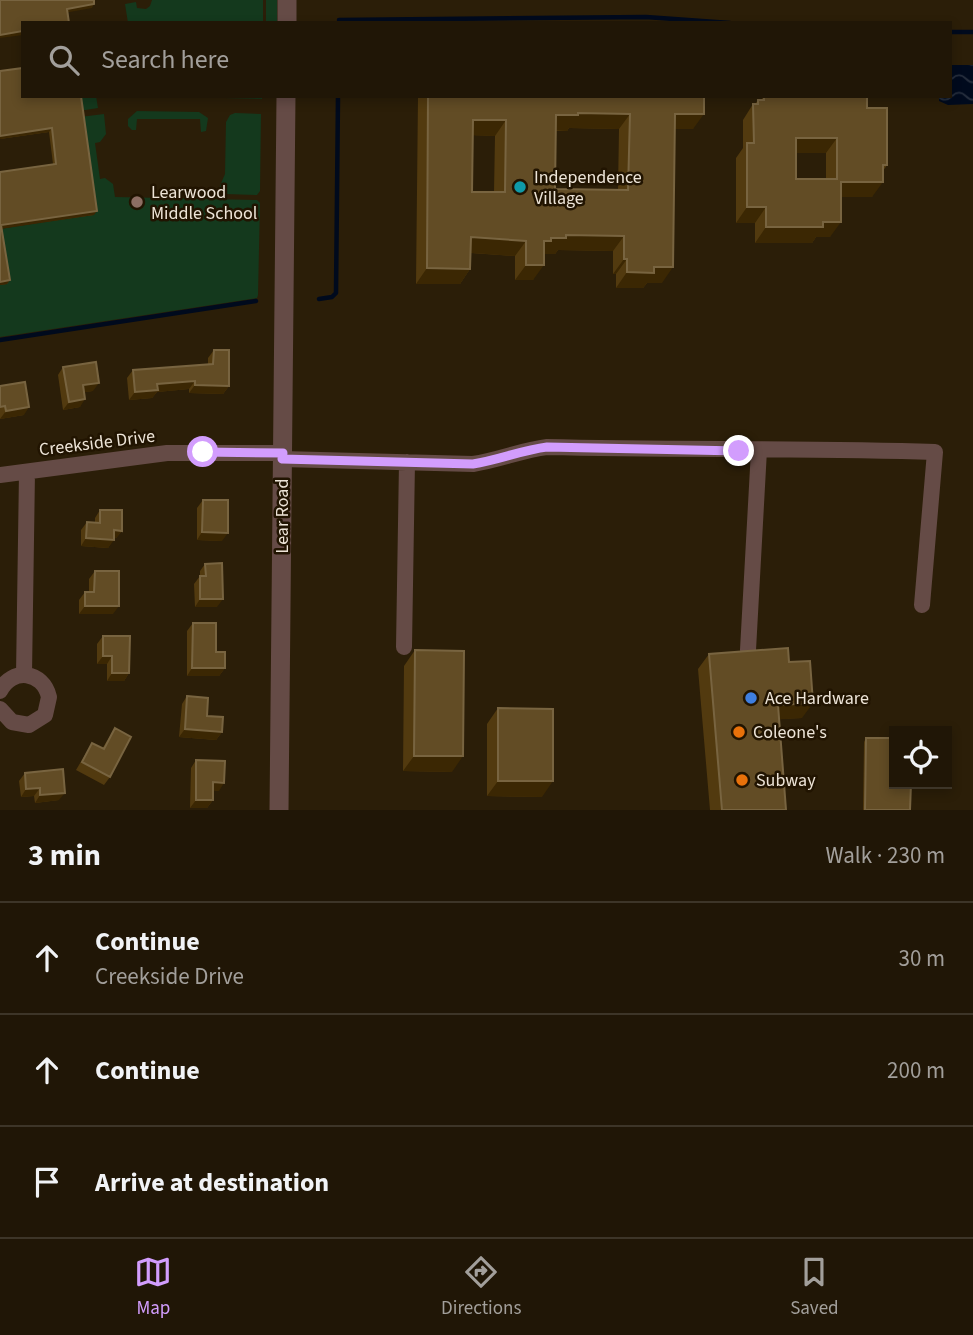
<!DOCTYPE html>
<meta charset="utf-8">
<style>
body{margin:0;font-family:"Source Sans 3",sans-serif;background:#2d2314;color:#f1f3f6}
.controls{position:absolute;right:21px;bottom:21px;display:grid;overflow:hidden;border-radius:0px;box-shadow:0 4px 10px #0003}
.controls button{width:63px;height:63px;display:grid;place-items:center;padding:0;border:0;border-bottom:2px solid #3d3528;background:#201606;color:#f1f3f6;font:35px sans-serif}
.stop{position:absolute;width:21px;height:21px;margin:-16px;border:5px solid #d29dfd;border-radius:50%;background:#fff}
.stop.end{background:#d29dfd;border-color:#fff;box-shadow:0 2px 7px #0008}
.list{margin:0;padding:0;list-style:none}
h2{display:flex;justify-content:space-between;align-items:center;height:91px;margin:0;padding:0 28px;font-size:30px}
h2 small{font-size:23px;font-weight:400;color:#a29f9b}
.list li{display:grid;grid-template-columns:46px 1fr auto;gap:21px;align-items:center;box-sizing:border-box;height:112px;padding:0 28px;border-top:2px solid #3d3528}
.list b{display:block;font-size:26px;white-space:nowrap}
.list p{margin:0;font-size:23px;white-space:nowrap;color:#a29f9b}
.list em{font-size:23px;font-style:normal;color:#a29f9b}
.icon{flex:none;width:38px;height:38px;fill:none;stroke:currentColor;stroke-width:2;stroke-linecap:round;stroke-linejoin:round}
.map{position:relative;flex:none;width:973px;height:810px;overflow:hidden}
.search{position:absolute;background:#201606;box-shadow:0 4px 10px #0003;left:21px;right:21px;top:21px;height:77px;display:flex;align-items:center;gap:18px;box-sizing:border-box;padding:0 24px;border-radius:0px;color:#a29f9b;font-size:26px}
.sheet{height:427px;background:#201606}
nav{display:flex;justify-content:space-around;align-items:center;box-sizing:border-box;height:98px;border-top:2px solid #3d3528;background:#201606;font-size:19px;color:#a29f9b}
nav a{display:grid;justify-items:center;gap:4px}
nav .on{color:#d29dfd}
.map>svg:first-child{display:block}
</style>
<div class="map">
<svg width="973" height="810" viewBox="0 0 973 810">
<defs>
<pattern id="water-waves" width="16" height="10" patternUnits="userSpaceOnUse" patternTransform="scale(1.75)"><rect width="16" height="10" fill="#000a1d"/><path d="M0 5q4-4 8 0t8 0" fill="none" stroke="#262e3d"/></pattern>
</defs>
<rect width="100%" height="100%" fill="#2b1e08"/>
<path fill="#14391d" d="M152,0h111v23h-135l-3,-19 11,-2 1,6 9,1 4,-3z
M266,0h11v23h-11z
M77,96h19l2,12 -19,3z
M141,96h121v3z
M137,111l62,1 9,6 -2,13 -5,1 -1,-13h-63l-1,11h-4l-4,-4v-7z
M235,113l26,1 -1,77 -3,4 -32,-1 -6,-6 6,-14 1,-52 4,-7z
M104,114l2,20 -6,8 -5,1 5,36 5,-1 8,6 2,13 142,3 3,3 -2,92 -1,3 -257,39v-52l6,-1 -6,-55 94,-15 -14,-97z"/>
<path fill="url(#water-waves)" d="M950,65h23v39l-25,1 -9,-4v-5h11z"/>
<g fill="none" stroke-linecap="round" stroke-linejoin="round">
<path stroke="#000a1d" stroke-width="4.5" d="M339,20l307,-3 84,6
M950,32h23
M319,299l13,-2 4,-4 2,-197
M0,340l256,-39"/>
<path stroke="#654b46" stroke-width="16" d="M282,459l191,5c26,-4 49,-14 74,-17 130,3 259,1 388,5l-13,153
M0,475l167,-22h116
M404,647l3,-185
M748,650l11,-200
M24,675l3,-203
M0,691c12,-24 43,-20 49,6l-4,18 -16,10 -17,-3 -12,-13"/>
<path stroke="#654b46" stroke-width="19" d="M287,23v-23
M279,810l7,-714"/>
</g>
<path fill="#523a0f" fill-rule="evenodd" d="M81,96l13,119 -92,13 8,52 -3,4 -7,1v-113l53,-8 -4,-32 -49,7z
M418,96h286l-11,33h-18l-13,154h-15l-4,5h-27v-14h-3v-23l-55,-1 -3,4h-11l-11,26h-18v-24l-44,-3 -1,16 -10,15h-44zM569,128l50,1 -1,61 -63,-1 1,-58h11zM472,135l23,1 -1,56h-22z
M764,96l103,12 20,57 -4,6 -11,26h-31l-11,40h-14l-4,6h-57v-20h-19v-65l7,-10v-28l10,-16h2l3,-4h3zM796,153h30v26h-30z
M214,350l15,36 -6,8 -34,-1v-4l-32,3 -5,6 -23,2 -2,-22 6,-8 75,-5v-7z
M63,367l30,24 -9,1 -4,15 -17,3 -5,-35z
M0,386l24,29 -24,4z
M203,500l19,41 -25,-1v-32z
M100,510l22,21 -6,7h-2l-6,10 -27,-2v-16l6,-8 8,1v-5z
M205,564l12,43h-22l-1,-23 6,-8v-5z
M95,571l18,43h-34v-14l6,-8h4v-13z
M193,623l23,29 9,16 -6,8h-32v-45z
M103,636l26,37 -5,8h-17v-17h-10v-20z
M415,650l37,122 -49,-1 1,-105z
M709,654l80,8 13,56 -23,1 7,91h-76l-12,-141z
M187,696l35,36 -6,8 -37,-3 3,-33z
M498,708l44,89 -55,-1v-72z
M115,728l-5,49 -6,8 -28,-15 16,-27 10,6z
M866,738l44,72h-47l1,-68z
M196,760l23,31 -6,-1v10l-6,8h-17l1,-40z
M25,773l34,27 -24,3 -1,-7 -13,1 -2,-16z"/>
<path fill="#3b2703" d="M94,4l-2,4 -28,5 3,-4z
M23,31v4l-23,3v-3z
M578,113l52,1 -11,15 -50,-1 -2,3 -21,-1 10,-15z
M675,114h29l-11,15h-29z
M473,120h33l-11,16 -33,-1z
M52,128l-3,4 -49,7v-3z
M796,138h41l-11,15h-41z
M841,182h42l-11,15h-42z
M747,207h19l-11,16h-19z
M97,211l-3,4 -94,14 1,-4z
M823,222h18l-11,15h-14l-4,6h-57l11,-16z
M566,235l58,1 -11,15 -55,-1 -3,4h-13l2,-13z
M471,237l55,4 -11,15 -55,-4z
M624,259h3l-11,15h-3z
M526,265h18l-11,15h-18z
M654,267h19l-11,16h-15l-4,5h-27l11,-16z
M427,268l43,1 -10,15h-44z
M10,280l-3,4 -7,1v-3z
M195,381l-6,8 -32,3 -5,6 -23,2 6,-8 22,-8z
M99,383l-6,8 -15,2 5,-8z
M195,385l34,1 -6,8 -34,-1z
M85,399l-5,8 -17,3 6,-8z
M29,407l-5,8 -24,4 6,-8z
M114,530l8,1 -6,7h-7z
M202,532l26,1 -6,8 -25,-1z
M86,538l28,2 -6,8 -27,-2z
M200,599h23l-6,8h-22z
M85,606h34l-6,8h-34z
M103,656h9l-5,8h-10z
M192,668h33l-6,8h-32z
M112,673h17l-5,8h-17z
M813,703l-11,15 -34,2 10,-15z
M185,729l37,3 -6,8 -37,-3z
M414,756h49l-11,16 -49,-1z
M498,781h55l-11,16 -55,-1z
M213,782l11,1 -5,8 -11,-1z
M40,788l-6,8 -13,1 5,-8z
M65,793l-6,7 -24,3 5,-8z
M196,800h17l-6,8h-17z"/>
<path fill="#624c25" stroke="#786440" stroke-width="2" fill-rule="evenodd" d="M0,0h94v4l-27,5 2,14h-46v8l-23,4z
M23,68v28h58l16,115 -96,14 9,55 -10,2v-110l56,-8 -4,-36 -52,8v-65z
M428,96h276v18h-29l-2,153h-19v6l-27,-1v-13h-3v-23l-58,-1v3h-15v3h-7v24h-18v-24l-55,-4 -1,32 -43,-1zM578,113l52,1 -2,76 -73,-1 1,-74h22zM473,120h33l-1,72h-33z
M764,96h103v12h20v57h-4v17h-42v40h-18v5h-57v-20h-19v-64h7l-1,-39h5v-4h6zM796,138h41v41h-41z
M214,350h15v36l-34,-1v-4l-38,3 1,6 -23,2 -2,-22 80,-6z
M96,362l3,21 -16,2 2,14 -16,3 -6,-35z
M25,382l4,25 -23,4 -1,-5 -5,1v-21z
M203,500h25v33l-26,-1z
M100,510h22v21l-8,-1v10l-28,-2 1,-16 13,1z
M222,563l1,36h-23v-23h6l-1,-12z
M95,571h24v35h-34v-14h9z
M193,623h23v29h9v16h-33z
M103,636h27l-1,37h-17v-17h-9z
M788,648l1,14 21,-1 3,42 -35,2 8,105h-64l-13,-156z
M415,650l49,1 -1,105h-49z
M187,696l21,2 -1,18 16,1 -1,15 -37,-3z
M498,708l55,1v72h-55z
M115,728l16,9 -21,40 -28,-15 10,-19 12,6z
M866,738h28v46h17l-1,26h-45z
M196,760l29,1 -1,22 -11,-1v18h-17z
M63,769l2,24 -25,2v-7l-14,1 -1,-16z"/>
<g fill="none" stroke-linecap="round" stroke-linejoin="round">
<path stroke="#d29dfd" stroke-width="9" d="M203,452l80,1 -1,6 191,5c26,-4 49,-14 74,-17l192,4"/>
</g>
<circle fill="#0f9aa8" stroke="#211401" stroke-width="2.5" cx="520" cy="187" r="7"/>
<circle fill="#8d6e63" stroke="#211401" stroke-width="2.5" cx="137" cy="202" r="7"/>
<circle fill="#3f7fe0" stroke="#211401" stroke-width="2.5" cx="751" cy="698" r="7"/>
<g fill="#e8710a" stroke="#211401" stroke-width="2.5">
<circle cx="739" cy="732" r="7"/>
<circle cx="742" cy="780" r="7"/>
</g>
<g text-anchor="middle" dominant-baseline="central" stroke-width="5" stroke-linejoin="round" paint-order="stroke">
<g font-size="18" fill="#ede4d7" stroke="#211401" text-anchor="start">
<text x="534" y="177">Independence<tspan x="534" dy="21">Village</tspan></text>
<text x="151" y="192">Learwood<tspan x="151" dy="21">Middle School</tspan></text>
<text x="765" y="698">Ace Hardware</text>
<text x="753" y="732">Coleone's</text>
<text x="756" y="780">Subway</text>
</g>
<g font-size="18" fill="#ede4d7" stroke="#211401">
<text transform="translate(97 443) rotate(-7)">Creekside Drive</text>
<text transform="translate(282 516) rotate(-90)">Lear Road</text>
</g>
</g>
</svg>
<div class="controls">
<button><svg class="icon" aria-label="locate" viewBox="0 0 24 24"><circle cx="12" cy="12" r="6"/><path d="M12 2v4M12 18v4M2 12h4M18 12h4"/></svg></button>
</div>
<div class="stop" style="left:203px;top:452px"></div>
<div class="stop end" style="left:739px;top:451px"></div>
<div class="search"><svg class="icon" aria-label="search" viewBox="0 0 24 24"><circle cx="10" cy="10" r="6"/><path d="M15 15l6 6"/></svg>Search here</div>
</div>
<section class="sheet">
<h2>3 min<small>Walk · 230 m</small></h2>
<ul class="list">
<li><svg class="icon" aria-label="ahead" viewBox="0 0 24 24"><path d="M12 20V5M6 11l6-6 6 6"/></svg><div><b>Continue</b><p>Creekside Drive</p></div><em>30 m</em></li>
<li><svg class="icon" aria-label="ahead" viewBox="0 0 24 24"><path d="M12 20V5M6 11l6-6 6 6"/></svg><div><b>Continue</b></div><em>200 m</em></li>
<li><svg class="icon" aria-label="arrive" viewBox="0 0 24 24"><path d="M6 21V4h12l-3 4 3 4H6"/></svg><div><b>Arrive at destination</b></div></li>
</ul>
</section>
<nav>
<a class="on"><svg class="icon" aria-label="map" viewBox="0 0 24 24"><path d="M3 6l6-2 6 2 6-2v14l-6 2-6-2-6 2zM9 4v14M15 6v14"/></svg>Map</a>
<a><svg class="icon" aria-label="directions" viewBox="0 0 24 24"><path d="M12 3l9 9-9 9-9-9zM9 14v-3h6M13 9l2 2-2 2"/></svg>Directions</a>
<a><svg class="icon" aria-label="saved" viewBox="0 0 24 24"><path d="M7 4h10v16l-5-4-5 4z"/></svg>Saved</a>
</nav>
